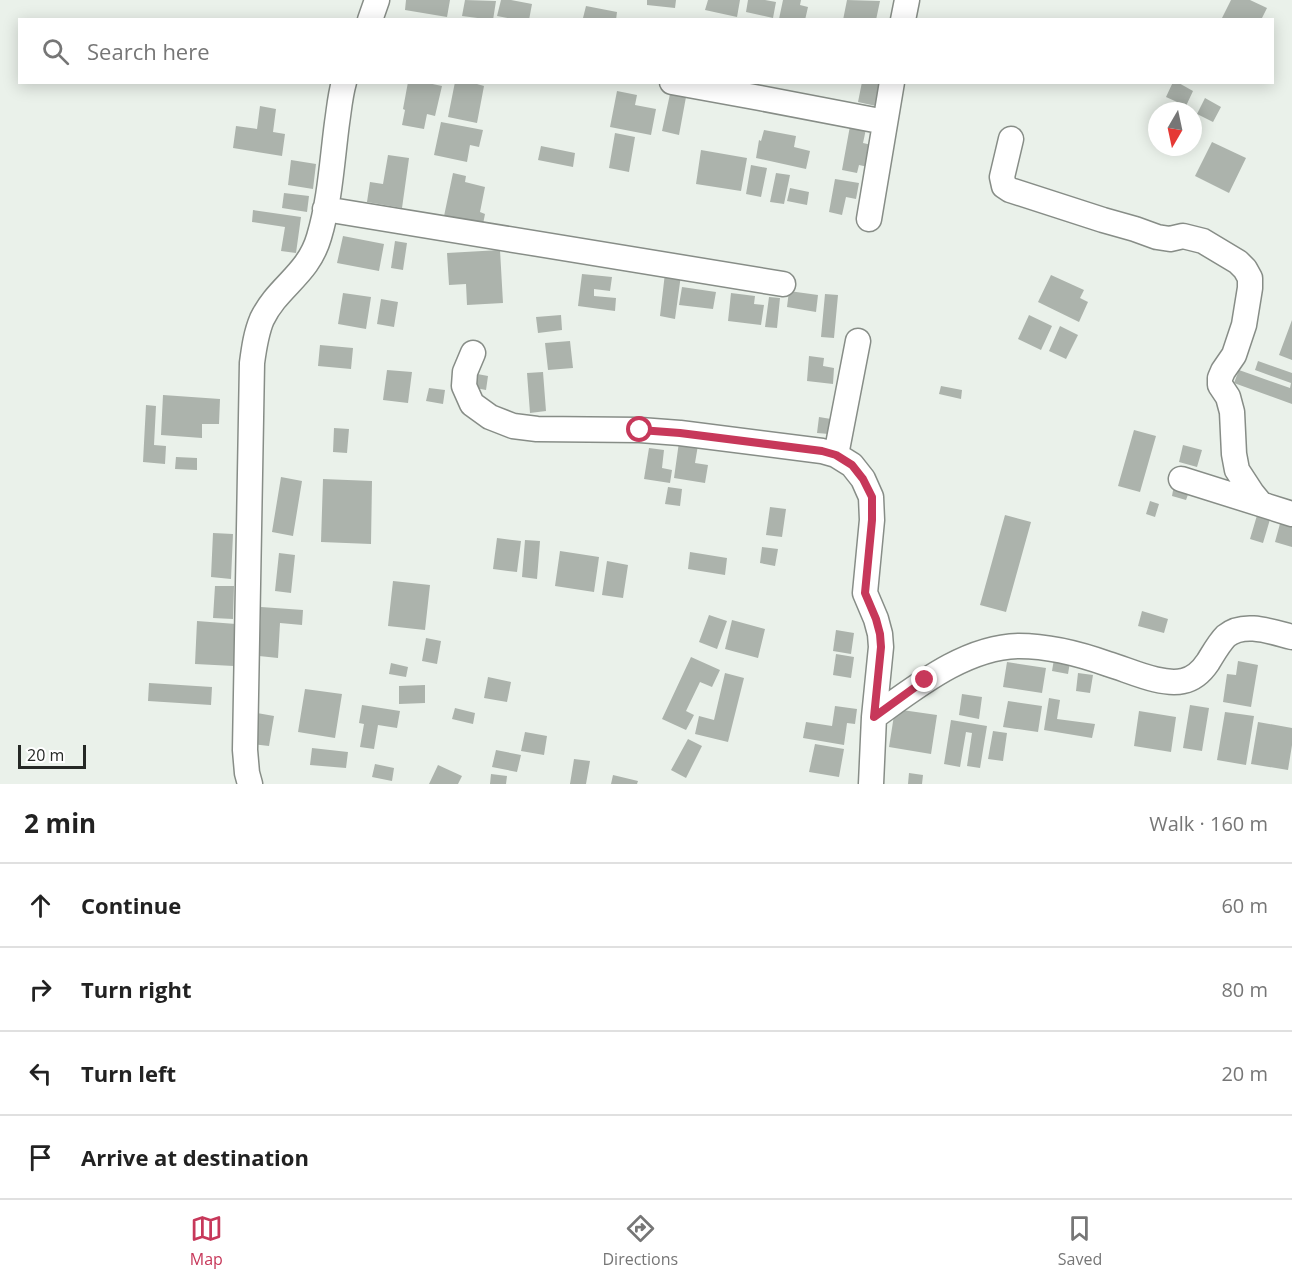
<!DOCTYPE html>
<meta charset="utf-8">
<style>
body{margin:0;font-family:"Open Sans",sans-serif;background:#f2f2f2;color:#222}
.compass{position:absolute;left:1148px;top:102px;width:54px;height:54px;border-radius:50%;background:#fff;box-shadow:0 3px 15px #0003;rotate:189deg}
.scale{position:absolute;left:18px;bottom:15px;width:68px;box-sizing:border-box;padding-left:6px;border:3px solid #252825;border-top:0;font-size:16px;line-height:21px;white-space:nowrap;color:#252825;-webkit-text-stroke:4px #fff;paint-order:stroke}
.stop{position:absolute;width:18px;height:18px;margin:-14px;border:4px solid #c7385a;border-radius:50%;background:#fff}
.stop.end{background:#c7385a;border-color:#fff;box-shadow:0 2px 6px #0008}
.list{margin:0;padding:0;list-style:none}
h2{display:flex;justify-content:space-between;align-items:center;height:78px;margin:0;padding:0 24px;font-size:26px}
h2 small{font-size:20px;font-weight:400;color:#767676}
.list li{display:grid;grid-template-columns:39px 1fr auto;gap:18px;align-items:center;box-sizing:border-box;height:84px;padding:0 24px;border-top:2px solid #e0e0e0}
.list b{display:block;font-size:22px;white-space:nowrap}
.list em{font-size:20px;font-style:normal;color:#767676}
.icon{flex:none;width:33px;height:33px;fill:none;stroke:currentColor;stroke-width:2;stroke-linecap:round;stroke-linejoin:round}
.map{position:relative;flex:none;width:1292px;height:784px;overflow:hidden}
.search{position:absolute;background:#fff;box-shadow:0 3px 15px #0003;left:18px;right:18px;top:18px;height:66px;display:flex;align-items:center;gap:15px;box-sizing:border-box;padding:0 21px;border-radius:0px;color:#767676;font-size:22px}
.sheet{height:414px;background:#fff}
nav{display:flex;justify-content:space-around;align-items:center;box-sizing:border-box;height:84px;border-top:2px solid #e0e0e0;background:#fff;font-size:16px;color:#767676}
nav a{display:grid;justify-items:center;gap:3px}
nav .on{color:#c7385a}
.map>svg:first-child{display:block}
</style>
<div class="map">
<svg width="1292" height="784" viewBox="0 0 1292 784">
<rect width="100%" height="100%" fill="#eaf1ea"/>
<path fill="#acb3ac" d="M406,0h44l-3,17 -42,-7z
M465,0l31,1 -3,19 -31,-4z
M501,0h10l21,4 -3,16h-12l-20,-4z
M647,0h29l-1,8 -28,-3z
M708,0h32l-3,17 -32,-7z
M748,0h17l11,2 -3,16 -27,-6z
M783,0h18l-1,5 8,2 -3,13 -26,-1z
M847,0l33,1 -4,19h-33z
M1231,0h19l17,8 -6,12h-40z
M586,6l31,6 -1,8 -33,-2z
M408,82h15l19,4 -7,30 -8,-2 -3,15 -22,-4 3,-15 -2,-1z
M455,82h15l14,4 -7,37 -29,-6z
M862,82h18l-4,24 -18,-4z
M1173,82h4l16,9 -7,15 -20,-9z
M617,91l20,4 -2,10 21,4 -5,26 -41,-8z
M670,94l16,3 -7,38 -17,-4z
M1205,98l16,9 -8,15 -16,-8z
M260,106l16,3 -3,23 12,2 -3,22 -49,-8 3,-22 21,3z
M441,122l42,8 -4,17 -9,-2 -3,17 -33,-7z
M850,126l16,3 -3,14 9,2 -4,22 -9,-2 -2,8 -15,-3z
M764,130l32,6 -2,11 16,4 -4,18 -50,-11 3,-18 2,1z
M615,133l20,4 -6,35 -20,-4z
M1212,142l34,16 -17,35 -34,-17z
M541,146l34,7 -2,14 -35,-7z
M701,150l46,8 -6,33 -45,-7z
M388,155l21,3 -7,50 -35,-6 3,-20 13,2z
M291,160l25,4 -3,25 -25,-4z
M751,165l16,3 -6,29 -15,-3z
M453,173l13,3 -1,6 20,5 -5,25 5,2 -3,15 -39,-8z
M776,173l14,2 -6,29 -14,-2z
M835,179l24,4 -3,16 -10,-2 -4,18 -13,-3z
M790,188l19,4 -2,13 -20,-4z
M284,193l25,3 -2,16 -25,-4z
M253,210l48,7 -5,36 -15,-2 4,-24 -33,-5z
M343,236l41,8 -5,27 -42,-8z
M395,241l12,2 -4,27 -12,-2z
M500,250l3,53 -36,2 -1,-21 -17,1 -2,-32z
M665,273l16,2 -6,44 -15,-3z
M582,274l30,3 -2,14 -16,-2v7l22,2 -1,13 -37,-5z
M1051,275l33,15 -4,8 8,4 -9,20 -41,-20z
M682,287l34,5 -3,17 -34,-4z
M789,291l29,4 -2,17 -29,-5z
M343,293l28,4 -5,32 -28,-5z
M731,293l24,3 -1,8 10,1 -3,20 -33,-4z
M825,294l13,1 -4,43 -13,-1z
M769,297l11,1 -3,30 -12,-1z
M381,299l17,3 -4,25 -17,-3z
M561,315l1,15 -24,3 -2,-16z
M1029,315l23,11 -11,24 -23,-11z
M1292,320v40l-13,-5z
M1060,326l18,9 -12,24 -17,-8z
M570,341l3,27 -25,2 -3,-27z
M320,345l33,3 -2,21 -33,-3z
M809,356l15,2 -1,8 11,2 -1,16 -26,-3z
M1258,361l34,12v31l-58,-21 5,-13 51,18 1,-5 -36,-13z
M387,370l25,2 -4,31 -25,-3z
M543,372l3,39 -16,2 -3,-40z
M472,373l16,3 -2,14 -16,-3z
M941,386l21,4 -1,9 -22,-5z
M429,388l16,2 -2,14 -17,-3z
M163,395l57,4 -1,25h-17v14l-41,-3z
M146,405l10,1 -2,39 12,1 -1,18 -22,-2z
M819,417l12,2 -2,15 -12,-1z
M334,428l15,1 -2,24 -14,-1z
M1134,430l22,6 -16,56 -22,-6z
M679,442l19,3 -3,18 13,2 -3,18 -31,-5z
M1183,445l19,5 -5,17 -18,-5z
M649,448l15,2 -2,18 10,2 -2,13 -26,-4z
M176,457l21,1v12l-22,-1z
M281,477l21,4 -9,55 -21,-4z
M323,479l49,2 -1,63 -50,-2z
M1174,485l16,4 -4,11 -14,-4z
M668,487l14,2 -2,17 -15,-2z
M1150,501l9,3 -4,13 -9,-3z
M770,507l16,2 -4,28 -16,-2z
M1258,512l13,4 -8,27 -13,-4z
M1005,515l26,7 -25,90 -26,-7z
M1281,520l11,3v24l-17,-5z
M213,533l20,1 -2,45 -20,-2z
M497,538l24,3 -4,31 -24,-3z
M525,540l15,1 -3,38 -15,-2z
M762,547l16,2 -3,17 -15,-3z
M560,551l39,6 -5,35 -39,-6z
M690,552l37,6 -2,17 -37,-6z
M279,553l16,2 -4,38 -16,-2z
M607,561l21,4 -5,33 -21,-3z
M393,581l37,4 -5,45 -37,-4z
M215,586h19l-1,33 -20,-1z
M261,607l42,3 -1,15 -22,-2 -2,35 -19,-2z
M1142,611l26,8 -4,14 -26,-7z
M709,615l18,6 -10,28 -18,-7z
M732,620l33,9 -7,29 -33,-9z
M197,621l39,3 -2,42 -39,-2z
M836,630l18,3 -3,21 -18,-3z
M426,638l15,3 -4,23 -15,-3z
M836,654l18,3 -3,21 -18,-3z
M691,657l29,13 -8,17 -12,-5 -14,29 8,4 -8,15 -24,-11z
M1054,659l16,3 -2,12 -16,-3z
M1238,661l20,4 -7,42 -28,-5 4,-28 9,1z
M1007,662l39,6 -4,25 -39,-6z
M391,663l17,4 -2,10 -17,-3z
M725,673l19,5 -16,64 -33,-8 4,-18 15,4z
M1078,673l15,2 -3,18 -14,-2z
M488,677l23,5 -4,20 -23,-4z
M149,683l63,4 -1,18 -63,-4z
M425,685v18l-26,1v-18z
M305,689l37,5 -7,44 -37,-6z
M962,694l20,3 -3,22 -20,-4z
M1049,698l11,2 -3,19 38,5 -3,14 -48,-8z
M1008,701l34,5 -4,26 -35,-5z
M362,705l38,6 -3,17 -19,-3 -4,24 -14,-2 4,-23 -5,-1z
M1190,705l19,3 -7,43 -19,-3z
M835,706l22,3 -2,15 -8,-1 -3,22 -41,-7 3,-16 26,4z
M455,708l20,5 -2,11 -21,-5z
M895,709l42,6 -6,39 -42,-7z
M1139,711l37,6 -5,35 -37,-6z
M1225,712l29,4 -8,49 -29,-5z
M257,713l17,3 -5,30 -16,-2z
M951,720l36,6 -7,42 -13,-2 5,-33 -6,-1 -6,35 -16,-3z
M1258,722l34,6v17l-4,25 -37,-6z
M993,731l14,2 -4,28 -15,-2z
M525,732l22,4 -3,19 -23,-4z
M688,739l14,7 -16,32 -15,-8z
M815,744l29,5 -5,28 -30,-5z
M312,748l36,4 -2,16 -36,-3z
M496,750l25,5 -4,17 -25,-5z
M574,759l16,2 -4,23h-16z
M375,764l19,4 -2,13 -20,-4z
M438,765l24,11 -4,8h-29z
M909,773l14,2 -1,9h-14z
M491,774l16,2 -1,8h-16z
M613,775l25,6 -1,3h-26z"/>
<g fill="none" stroke-linecap="round" stroke-linejoin="round">
<g stroke="#878d87" stroke-width="27">
<path id="street" d="M370,20l7,-20
M903,20l4,-20
M672,82l88,16 125,24
M1011,139l-9,38 2,9 6,4 93,30 32,9 22,8 13,2 13,-3 20,5 35,21 7,7 5,9v10l-6,37 -10,30 -11,16 -3,7v7l8,12 4,15 2,42 3,16 15,23 9,11
M325,209l458,75
M869,219l23,-137
M473,353l-8,19 -1,14 8,18 18,13 23,9 24,3 103,1 40,3 142,18 14,4 16,10 11,14 8,18 1,23 -7,73 11,26 4,15 1,13 -7,70 -3,67
M836,455l22,-114
M1181,479l111,35
M874,717c42,-30 91,-70 145,-71 30,0 61,8 89,18 21,6 53,22 75,17 10,-2 19,-10 25,-19 5,-8 11,-19 18,-26 18,-15 46,-4 66,1
M250,784l-3,-11 -2,-23 7,-387c2,-15 4,-30 10,-44 16,-33 46,-44 57,-82 11,-37 13,-76 18,-114 2,-13 3,-27 7,-41"/>
</g>
<use href="#street" stroke="#fff" stroke-width="24"/>
</g>
<g fill="none" stroke-linecap="round" stroke-linejoin="round">
<path stroke="#c7385a" stroke-width="8" d="M640,430l40,3 142,18 14,4 16,10 11,14 9,18v23l-7,73 11,26 4,15 1,13 -7,70 51,-37"/>
</g>
</svg>
<svg class="compass" viewBox="-18 -18 36 36"><path d="M0-13l5 13h-10z" fill="#e53935"/><path d="M0 13l5-13h-10z" fill="#767676"/></svg>
<div class="scale">20 m</div>
<div class="stop" style="left:640px;top:430px"></div>
<div class="stop end" style="left:925px;top:680px"></div>
<div class="search"><svg class="icon" aria-label="search" viewBox="0 0 24 24"><circle cx="10" cy="10" r="6"/><path d="M15 15l6 6"/></svg>Search here</div>
</div>
<section class="sheet">
<h2>2 min<small>Walk · 160 m</small></h2>
<ul class="list">
<li><svg class="icon" aria-label="ahead" viewBox="0 0 24 24"><path d="M12 20V5M6 11l6-6 6 6"/></svg><div><b>Continue</b></div><em>60 m</em></li>
<li><svg class="icon" aria-label="right" viewBox="0 0 24 24"><path d="M7 20v-9h11M14 6l5 5-5 5"/></svg><div><b>Turn right</b></div><em>80 m</em></li>
<li><svg class="icon" aria-label="left" viewBox="0 0 24 24"><path d="M17 20v-9H6M10 6l-5 5 5 5"/></svg><div><b>Turn left</b></div><em>20 m</em></li>
<li><svg class="icon" aria-label="arrive" viewBox="0 0 24 24"><path d="M6 21V4h12l-3 4 3 4H6"/></svg><div><b>Arrive at destination</b></div></li>
</ul>
</section>
<nav>
<a class="on"><svg class="icon" aria-label="map" viewBox="0 0 24 24"><path d="M3 6l6-2 6 2 6-2v14l-6 2-6-2-6 2zM9 4v14M15 6v14"/></svg>Map</a>
<a><svg class="icon" aria-label="directions" viewBox="0 0 24 24"><path d="M12 3l9 9-9 9-9-9zM9 14v-3h6M13 9l2 2-2 2"/></svg>Directions</a>
<a><svg class="icon" aria-label="saved" viewBox="0 0 24 24"><path d="M7 4h10v16l-5-4-5 4z"/></svg>Saved</a>
</nav>
